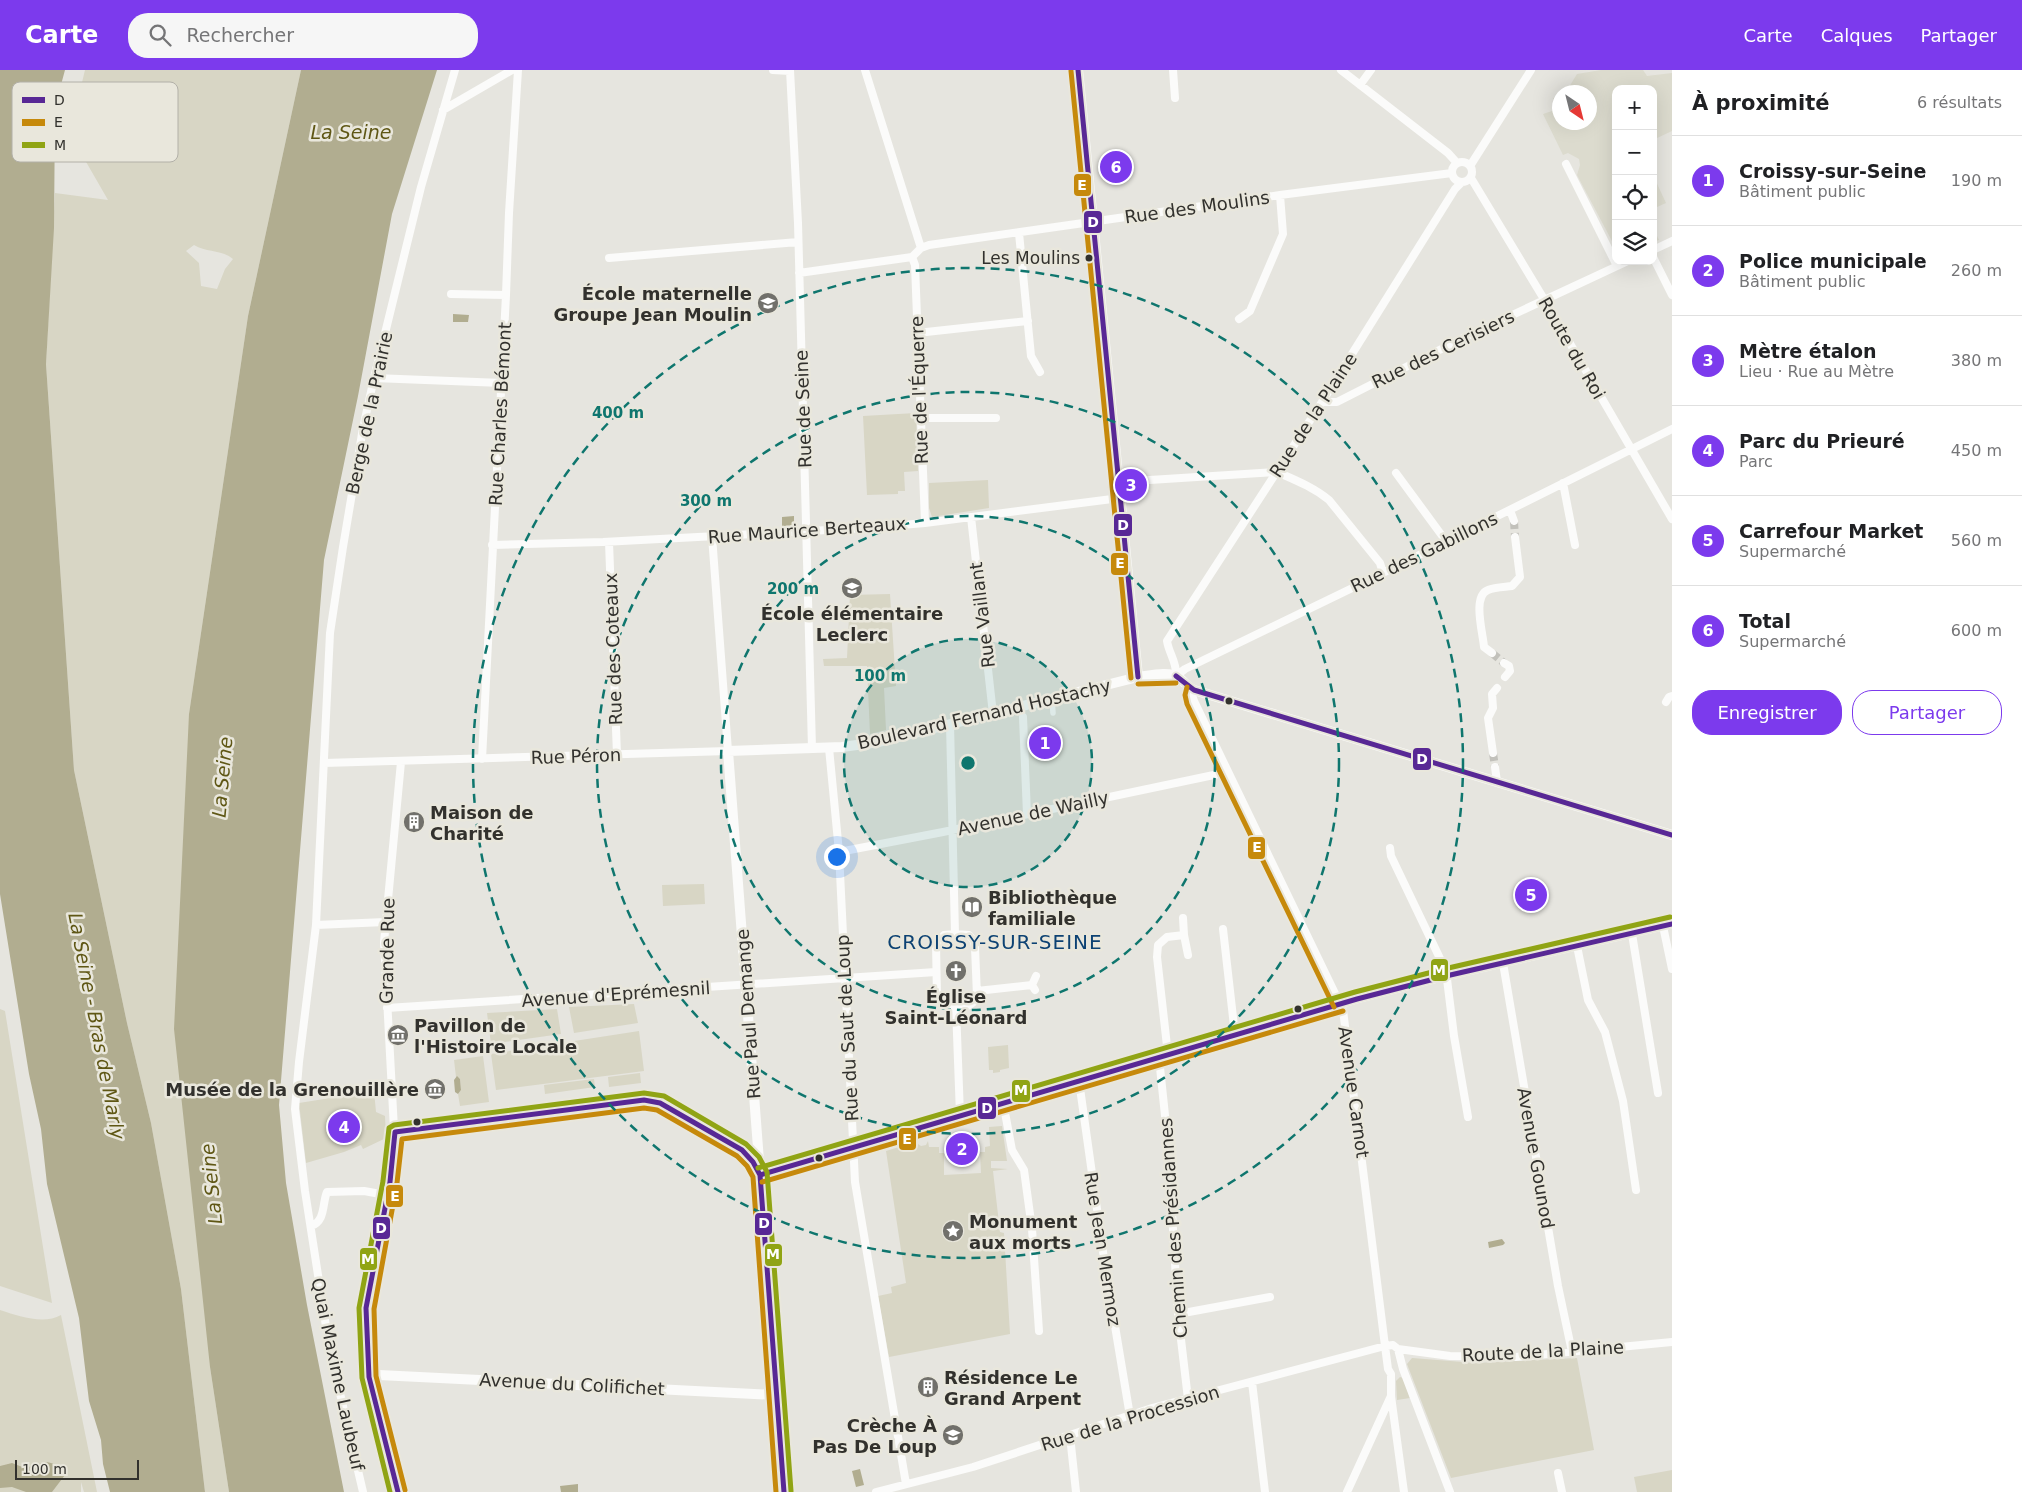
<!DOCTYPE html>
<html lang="fr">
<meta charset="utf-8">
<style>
body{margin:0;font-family:"DejaVu Sans",sans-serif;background:#f6f6f6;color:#202124}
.controls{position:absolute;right:15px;top:15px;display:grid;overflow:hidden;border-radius:10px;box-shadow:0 5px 20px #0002}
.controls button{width:45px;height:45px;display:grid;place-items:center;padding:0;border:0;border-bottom:1px solid #e0e0e0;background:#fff;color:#202124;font:25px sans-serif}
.compass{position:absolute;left:1552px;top:15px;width:45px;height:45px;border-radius:50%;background:#fff;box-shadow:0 5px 20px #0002;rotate:145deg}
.scale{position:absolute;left:15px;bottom:12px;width:124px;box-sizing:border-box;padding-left:5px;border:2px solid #32312d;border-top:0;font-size:14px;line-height:18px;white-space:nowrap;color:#32312d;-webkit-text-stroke:4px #e9e7dc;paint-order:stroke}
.you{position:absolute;left:836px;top:786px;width:18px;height:18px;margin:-12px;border:4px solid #fff;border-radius:50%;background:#1a73e8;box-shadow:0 0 0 8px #1a73e833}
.badge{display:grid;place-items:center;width:32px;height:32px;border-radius:50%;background:#7c3aed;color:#fff;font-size:16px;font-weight:700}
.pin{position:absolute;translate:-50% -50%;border:2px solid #fff;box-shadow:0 1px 5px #0006}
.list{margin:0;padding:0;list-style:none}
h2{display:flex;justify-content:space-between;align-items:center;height:65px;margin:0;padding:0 20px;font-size:21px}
h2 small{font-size:16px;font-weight:400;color:#757577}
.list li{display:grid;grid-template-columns:32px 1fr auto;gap:15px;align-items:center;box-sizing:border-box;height:90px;padding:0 20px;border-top:1px solid #e0e0e0}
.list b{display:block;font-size:19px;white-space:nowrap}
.list p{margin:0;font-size:16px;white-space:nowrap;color:#757577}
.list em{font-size:16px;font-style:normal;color:#757577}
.actions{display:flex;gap:10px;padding:15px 20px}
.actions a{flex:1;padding:11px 0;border:1px solid #7c3aed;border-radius:20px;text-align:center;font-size:18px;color:#7c3aed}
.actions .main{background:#7c3aed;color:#fff}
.icon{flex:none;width:28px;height:28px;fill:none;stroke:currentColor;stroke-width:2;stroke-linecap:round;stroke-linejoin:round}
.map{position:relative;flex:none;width:1672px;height:1422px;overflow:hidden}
header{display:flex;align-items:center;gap:30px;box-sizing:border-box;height:70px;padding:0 25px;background:#7c3aed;color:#fff}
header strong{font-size:24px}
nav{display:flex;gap:28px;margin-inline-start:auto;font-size:18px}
.search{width:350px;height:45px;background:#f6f6f6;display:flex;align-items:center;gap:12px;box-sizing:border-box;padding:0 18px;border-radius:20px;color:#757577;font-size:19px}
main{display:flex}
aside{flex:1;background:#fff}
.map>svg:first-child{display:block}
</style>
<header>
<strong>Carte</strong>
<div class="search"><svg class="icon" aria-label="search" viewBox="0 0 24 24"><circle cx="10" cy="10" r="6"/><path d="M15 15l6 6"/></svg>Rechercher</div>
<nav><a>Carte</a><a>Calques</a><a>Partager</a></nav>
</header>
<main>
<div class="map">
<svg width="1672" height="1422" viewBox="0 0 1672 1422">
<rect width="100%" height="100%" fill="#e6e5df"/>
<path fill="#dcdbce" d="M1601,0h42l4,6 25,-3v58l-19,9v-51h-37v152l-3,2 -36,-68 3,-10 -1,-6 -11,-6 -5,2 -20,-41 12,-4 -2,-12 6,-1 1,25h30v-30h-24l11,-18z
M1653,105l13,28 -9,4 -3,23 5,10 -6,2z"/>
<path fill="#d8d6c5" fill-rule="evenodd" d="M85,0h216l-53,246 -59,398 21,653 19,125h-24l-24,-203 -30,-166 -24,-100 -53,-253 -28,-406 9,-171 53,7 -34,-59 4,-42zM194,175c13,8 27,4 39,14l-8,10 -8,20 -16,-3 -2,-23 -13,-12z
M916,343l2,58 -14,1 1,19h-7v3l-31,1 -4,-79z
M988,410l1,28 -57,9 -3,-9v-25z
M890,524l6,92 -12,2 2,42 -16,4 -3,-68h-43l-1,-7 24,-1 3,-63z
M704,814l1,20 -42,2 -1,-21z
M634,934l4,19 -64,10 -5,-26z
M0,939l5,2 47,292 -52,-17z
M557,939l4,25 -70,10 -4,-31z
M639,961l5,40 -148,19 -5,-36z
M1008,975l1,23 -9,2v2l-7,1v-3h-4l-1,-23z
M483,986l6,46 -29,4 -2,-12 3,-4 -1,-11 -4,-2 -2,-17z
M640,1003l1,10 -32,4 -1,-10z
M594,1009l1,8 -50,7 -1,-9z
M374,1021l2,21 9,4 1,22 -23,11 -2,-4 -17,7 -38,11 -7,-60z
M1002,1056l5,35h-16v7l17,1 -15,2 7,61 4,1 6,101 -121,23 -11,-61 14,-3 -1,-6 15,-4 -20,-132 29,-9 6,4 5,-1 2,-4 1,6h10v6h5v22l37,-2 -1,-21h5v-5l5,-1 -1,-19z
M0,1240c18,6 44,15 61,5l36,177h-13l-3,-10v10h-81z
M1412,1288l64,5 101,-5 17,92 -143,28 -44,-114z
M1400,1307l3,1 7,20 -13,2 -1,-19z
M1672,1400v22h-35l-3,-15z"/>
<path fill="#b1ad90" d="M0,0h65l-10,37 -1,121 -8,136 28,406 53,253 24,100 30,166 24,203h-95l-7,-28 -2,-24 -12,-39 -10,-83 -32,-134 -6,-55 -12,-55 -29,-180z
M301,0h136l-45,144 -34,182 -34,164 -45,545 7,78 21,122 37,187h-115l-19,-125 -36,-338 15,-315 59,-398z
M453,244l16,1 -1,7h-15z
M794,446v10l-12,1v-10z
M457,1006l3,3 1,11 -3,4 -3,-2 -1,-12z
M1502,1169l3,4 -2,2 -14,3 -1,-6z
M46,1392c8,1 15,5 19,13l-13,17h-26l-14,-5 -12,1v-22l12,-3 13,5z
M860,1399l4,16 -8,2 -4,-16z
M578,1414v8h-17l-1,-6z"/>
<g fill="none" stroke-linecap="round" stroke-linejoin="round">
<path stroke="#c2c1bb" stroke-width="8" stroke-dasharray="8 4" stroke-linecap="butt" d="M1514,451l1,16
M1492,583l12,10
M1493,683l2,14"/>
<path stroke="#fbfbfa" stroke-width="5.5" d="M1052,629l1,14"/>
<path stroke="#fbfbfa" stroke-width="8" d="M773,0l17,1
M790,0l8,153 14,525
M865,0l56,178
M1173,0l2,28
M1341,0l107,83 9,10
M1360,15l11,-15
M443,40l69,-40
M1452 102a10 10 0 1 1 20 0a10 10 0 1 1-20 0Z
M1566,94l51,102
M1470,96l61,-96
M1471,108l79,131 122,210
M1019,163l12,123 9,16
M1653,180l19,-9
M912,187l3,8 10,258
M1653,187l19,38
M609,188l189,-16
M799,203l113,-16 9,-9 8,-3 351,-50 172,-22
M451,224l55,1
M1239,249l11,-8 33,-77 -3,-39
M917,263l111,-12
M374,308l128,5
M1322,332h15l126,-64 165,-77
M920,348h76
M1396,403l47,64 1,5
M1118,412l159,-10c18,8 36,15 52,28l51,63 3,10
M1563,413l12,62
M1510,440l4,11
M971,447l22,197
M609,472l8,213
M492,475l111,-3 263,-14 59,-5 195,-25
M1492,583l-8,-6c-1,-14 -12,-51 4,-57 7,-3 17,-3 24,-4l8,-9 -5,-40
M1504,593l5,3 1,5 -5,6
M1176,606c1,-14 -7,-22 -9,-35l155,-239 133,-213 6,-6
M1176,606l9,-7 188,-91 299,-149
M1194,620l-2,5 2,6 149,309 42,336 3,23 3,5v22l13,96
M1666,632l3,-5 3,-1
M1023,647l4,97
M950,654l5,210
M829,678l10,104 16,330 51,302
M1493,683l-5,-35 5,-10 -1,-14 5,-6
M482,689l24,-464 3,-82 9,-143
M324,693l404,-12 -16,-215
M1495,697l2,15
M1390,778l1,8 55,115 8,65 14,81
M839,782l104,-20 285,-60
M316,855l69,-3
M1663,856l9,43
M1223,859l12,106
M955,864l14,1 5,6 1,6 2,49c-5,16 -34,17 -40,1l-1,-54 8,-8z
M1632,864l26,159
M1184,865l4,20
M1577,876l11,54 17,32 18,69 13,89
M1503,893l55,323 14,66
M1035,920l-3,-5 4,-9
M977,921l55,-6
M956,937l4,108
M387,938l549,-36
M1168,985l-11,-98 1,-12 9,-8 17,-2 -1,-17
M1159,988l9,86 10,170 10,85
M1079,1011l26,185 25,150
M1003,1032l9,48 12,20 8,59 7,102
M395,1062l249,-32 16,3 86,50 12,18
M311,1156c15,-5 11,-23 16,-34l37,-1 22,4
M1178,1244l92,-17
M1398,1279l5,20 47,123
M369,1307l-3,-69 29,-160 -11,-206 17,-180
M1252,1312l13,110
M1070,1366l6,56
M1558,1403l4,19
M363,1422l-34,-146 -24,-155 -10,-82 4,-47 17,-137 14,-292 13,-86 20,-119 11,-50 47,-191 34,-117
M876,1422l97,-25 179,-59 233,-62 8,-1 5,4 52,7 66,1 156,-15
M1347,1422l44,-96"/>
<path stroke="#fbfbfa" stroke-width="9" d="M760,1105l597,-176 89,-23 226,-52"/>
<path stroke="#fbfbfa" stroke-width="10" d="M1078,0l60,607
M398,1422l-29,-115 10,-2 397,20
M784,1422l-56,-741 114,-4 37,-5 259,-65c10,-1 31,-6 40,0 6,4 9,10 16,13l478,145"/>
<g stroke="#e9e7dc" stroke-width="9">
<path id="bus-1" d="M1078,0l60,607
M1176,606l18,14 478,145
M760,1105l597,-176 89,-23 226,-52
M398,1422l-29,-115 -3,-69 24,-126 5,-50 249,-32 16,3 82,47 11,12 7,13 24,317"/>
</g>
<g stroke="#e9e7dc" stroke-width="9">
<path id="bus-2" d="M1071,1l60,607
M1138,614l38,-1
M1187,617l-2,8 2,9 147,303
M762,1112l581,-171
M405,1420l-29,-114 -2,-67 23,-126 5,-44 242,-31 13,2 80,46 10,10 6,11 23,315"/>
</g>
<g stroke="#e9e7dc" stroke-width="9">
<path id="bus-3" d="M758,1098l597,-176 89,-23 226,-52
M390,1422l-28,-114 -3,-70 24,-127 6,-53 5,-3 250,-32 20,3 82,48 13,13 8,15 24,319"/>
</g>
<use href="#bus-1" stroke="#582895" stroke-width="5"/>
<use href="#bus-2" stroke="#c6890b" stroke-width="5"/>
<use href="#bus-3" stroke="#90a414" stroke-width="5"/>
</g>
<circle cx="968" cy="693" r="124" fill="#0f766e" fill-opacity=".12"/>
<g fill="none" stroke="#0f766e" stroke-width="2.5" stroke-dasharray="9 6">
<circle cx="968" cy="693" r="124"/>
<circle cx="968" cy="693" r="247"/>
<circle cx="968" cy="693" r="371"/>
<circle cx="968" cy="693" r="495"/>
</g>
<defs>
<g id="school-disc" transform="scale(1.125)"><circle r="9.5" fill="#71706b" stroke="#e9e7dc"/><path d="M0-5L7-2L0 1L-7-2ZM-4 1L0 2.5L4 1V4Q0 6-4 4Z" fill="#fff"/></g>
<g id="building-disc" transform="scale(1.125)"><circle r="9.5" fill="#71706b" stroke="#e9e7dc"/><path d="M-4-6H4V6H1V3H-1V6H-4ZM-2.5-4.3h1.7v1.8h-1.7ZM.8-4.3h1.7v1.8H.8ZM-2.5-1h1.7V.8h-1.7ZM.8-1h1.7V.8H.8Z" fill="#fff"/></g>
<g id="library-disc" transform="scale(1.125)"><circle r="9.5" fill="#71706b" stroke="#e9e7dc"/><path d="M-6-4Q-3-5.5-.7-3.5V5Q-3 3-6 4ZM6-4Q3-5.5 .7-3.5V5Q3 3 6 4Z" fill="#fff"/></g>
<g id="church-disc" transform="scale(1.125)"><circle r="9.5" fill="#71706b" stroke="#e9e7dc"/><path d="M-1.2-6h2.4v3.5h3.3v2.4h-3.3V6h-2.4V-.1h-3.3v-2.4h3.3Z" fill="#fff"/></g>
<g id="museum-disc" transform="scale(1.125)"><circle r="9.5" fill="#71706b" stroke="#e9e7dc"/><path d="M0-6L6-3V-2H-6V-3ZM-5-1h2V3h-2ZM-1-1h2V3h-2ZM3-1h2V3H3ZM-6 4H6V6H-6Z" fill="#fff"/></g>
<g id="sight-disc" transform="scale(1.125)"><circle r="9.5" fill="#71706b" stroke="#e9e7dc"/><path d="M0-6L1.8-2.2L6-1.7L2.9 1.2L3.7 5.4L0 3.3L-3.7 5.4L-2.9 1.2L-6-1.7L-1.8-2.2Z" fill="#fff"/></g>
</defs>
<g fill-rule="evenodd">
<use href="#school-disc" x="768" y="233"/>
<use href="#school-disc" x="852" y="518"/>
<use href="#building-disc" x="414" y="752"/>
<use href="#library-disc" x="972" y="837"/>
<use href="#church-disc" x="956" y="901"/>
<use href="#museum-disc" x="398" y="965"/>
<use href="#museum-disc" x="435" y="1019"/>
<use href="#sight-disc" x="953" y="1161"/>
<use href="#building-disc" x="928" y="1317"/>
<use href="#school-disc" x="953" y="1365"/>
</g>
<g fill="#32312d" stroke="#e9e7dc" stroke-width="2">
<circle cx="1089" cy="188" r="4.5"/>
<circle cx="1229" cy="631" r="4.5"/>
<circle cx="1298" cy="939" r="4.5"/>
<circle cx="417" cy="1052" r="4.5"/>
<circle cx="819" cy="1088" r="4.5"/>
</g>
<g text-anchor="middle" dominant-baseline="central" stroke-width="5" stroke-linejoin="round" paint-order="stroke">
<g font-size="17" fill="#32312d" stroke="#e9e7dc" text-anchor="end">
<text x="1080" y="188">Les Moulins</text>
</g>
<g font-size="18" fill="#32312d" stroke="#e9e7dc">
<text transform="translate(1197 137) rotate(-8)">Rue des Moulins</text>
<text transform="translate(1572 278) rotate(60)">Route du Roi</text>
<text transform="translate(1443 279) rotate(-26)">Rue des Cerisiers</text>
<text transform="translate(919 320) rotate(-92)">Rue de l'Équerre</text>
<text transform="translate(803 339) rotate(-92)">Rue de Seine</text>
<text transform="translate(369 343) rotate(-78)">Berge de la Prairie</text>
<text transform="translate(500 344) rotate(-87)">Rue Charles Bémont</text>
<text transform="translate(1313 345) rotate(-57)">Rue de la Plaine</text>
<text transform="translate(807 460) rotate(-4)">Rue Maurice Berteaux</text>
<text transform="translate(1424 482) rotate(-26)">Rue des Gabillons</text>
<text transform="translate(982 545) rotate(-97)">Rue Vaillant</text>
<text transform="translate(613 579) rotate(-92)">Rue des Coteaux</text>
<text transform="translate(984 644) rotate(-13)">Boulevard Fernand Hostachy</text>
<text transform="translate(576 686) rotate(-2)">Rue Péron</text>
<text transform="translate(1033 743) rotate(-12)">Avenue de Wailly</text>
<text transform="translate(387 881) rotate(-89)">Grande Rue</text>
<text transform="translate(616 924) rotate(-4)">Avenue d'Eprémesnil</text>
<text transform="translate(748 944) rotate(-94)">Rue Paul Demange</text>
<text transform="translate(847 958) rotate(-93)">Rue du Saut de Loup</text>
<text transform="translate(1354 1022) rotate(82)">Avenue Carnot</text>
<text transform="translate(1536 1088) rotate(80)">Avenue Gounod</text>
<text transform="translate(1173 1158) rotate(-94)">Chemin des Présidannes</text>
<text transform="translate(1103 1179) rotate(81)">Rue Jean Mermoz</text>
<text transform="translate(1543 1281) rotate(-3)">Route de la Plaine</text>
<text transform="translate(338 1304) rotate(78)">Quai Maxime Laubeuf</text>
<text transform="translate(572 1314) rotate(3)">Avenue du Colifichet</text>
<text transform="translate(1130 1348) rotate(-17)">Rue de la Procession</text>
</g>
<g font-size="18" font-weight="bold" fill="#32312d" stroke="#e9e7dc" text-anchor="start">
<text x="752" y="223" text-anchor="end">École maternelle<tspan x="752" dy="21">Groupe Jean Moulin</tspan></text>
<text x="852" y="543" text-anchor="middle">École élémentaire<tspan x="852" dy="21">Leclerc</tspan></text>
<text x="430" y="742">Maison de<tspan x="430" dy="21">Charité</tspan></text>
<text x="988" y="827">Bibliothèque<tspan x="988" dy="21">familiale</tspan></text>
<text x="956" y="926" text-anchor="middle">Église<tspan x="956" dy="21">Saint-Léonard</tspan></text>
<text x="414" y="955">Pavillon de<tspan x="414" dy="21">l'Histoire Locale</tspan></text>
<text x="419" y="1019" text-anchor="end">Musée de la Grenouillère</text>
<text x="969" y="1151">Monument<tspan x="969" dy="21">aux morts</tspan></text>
<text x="944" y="1307">Résidence Le<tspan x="944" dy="21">Grand Arpent</tspan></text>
<text x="937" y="1355" text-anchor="end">Crèche À<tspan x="937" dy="21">Pas De Loup</tspan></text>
</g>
<g font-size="19" font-style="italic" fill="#5f5715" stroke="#e9e7dc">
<text x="351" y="62">La Seine</text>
<text transform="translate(222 707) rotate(-85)">La Seine</text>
<text transform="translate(97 956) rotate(79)">La Seine - Bras de Marly</text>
<text transform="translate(211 1114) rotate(-96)">La Seine</text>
</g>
<g font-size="20" letter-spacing="1" fill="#0d4273" stroke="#e9e7dc">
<text x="995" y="872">CROISSY-SUR-SEINE</text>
</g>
</g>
<rect x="12" y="12" width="166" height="80" rx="8" fill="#e9e7dc" stroke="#b2b0a8" stroke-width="1"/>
<rect x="22" y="27" width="23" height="6" fill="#582895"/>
<rect x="22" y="49" width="23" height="7" fill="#c6890b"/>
<rect x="22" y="72" width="23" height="6" fill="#90a414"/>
<g font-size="14" fill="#32312d">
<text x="54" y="35">D</text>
<text x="54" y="57">E</text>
<text x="54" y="80">M</text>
</g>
<circle cx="968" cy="693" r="8" fill="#0f766e" stroke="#e9e7dc" stroke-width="2.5"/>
<g font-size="15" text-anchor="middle" font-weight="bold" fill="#0f766e" stroke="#e9e7dc" stroke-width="5" stroke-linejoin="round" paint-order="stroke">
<text x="618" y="348">400 m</text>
<text x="706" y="436">300 m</text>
<text x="793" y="524">200 m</text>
<text x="880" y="611">100 m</text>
</g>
<g stroke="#e9e7dc" stroke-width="2">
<rect x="1073" y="103" width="19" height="24" rx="5" fill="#c6890b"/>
<rect x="1083" y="140" width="20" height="24" rx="5" fill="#582895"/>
<rect x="1113" y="443" width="20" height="24" rx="5" fill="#582895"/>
<rect x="1110" y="482" width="19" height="24" rx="5" fill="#c6890b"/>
<rect x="1412" y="677" width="20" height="24" rx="5" fill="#582895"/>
<rect x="1247" y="766" width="19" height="24" rx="5" fill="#c6890b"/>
<rect x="1430" y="888" width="19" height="24" rx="5" fill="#90a414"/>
<rect x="1011" y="1009" width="20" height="24" rx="5" fill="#90a414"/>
<rect x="977" y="1026" width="20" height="24" rx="5" fill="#582895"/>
<rect x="898" y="1057" width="19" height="24" rx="5" fill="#c6890b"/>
<rect x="385" y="1114" width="19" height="24" rx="5" fill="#c6890b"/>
<rect x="754" y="1142" width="19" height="24" rx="5" fill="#582895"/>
<rect x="372" y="1146" width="19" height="24" rx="5" fill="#582895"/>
<rect x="764" y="1173" width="19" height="24" rx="5" fill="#90a414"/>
<rect x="359" y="1177" width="19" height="24" rx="5" fill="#90a414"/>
</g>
<g font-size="14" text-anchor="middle" font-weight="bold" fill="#fff">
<text x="1082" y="120">E</text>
<text x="1093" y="157">D</text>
<text x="1123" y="460">D</text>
<text x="1120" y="498">E</text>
<text x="1422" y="694">D</text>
<text x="1257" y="782">E</text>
<text x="1439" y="905">M</text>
<text x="1021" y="1025">M</text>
<text x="987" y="1043">D</text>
<text x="907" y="1074">E</text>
<text x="395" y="1131">E</text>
<text x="764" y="1158">D</text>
<text x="381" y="1163">D</text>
<text x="773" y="1189">M</text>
<text x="368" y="1194">M</text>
</g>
</svg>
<div class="controls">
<button>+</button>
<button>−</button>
<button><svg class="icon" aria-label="locate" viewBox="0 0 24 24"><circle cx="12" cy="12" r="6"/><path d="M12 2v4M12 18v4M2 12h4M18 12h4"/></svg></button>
<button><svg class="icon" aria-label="layers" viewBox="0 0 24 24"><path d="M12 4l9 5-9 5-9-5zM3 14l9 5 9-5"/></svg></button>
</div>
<svg class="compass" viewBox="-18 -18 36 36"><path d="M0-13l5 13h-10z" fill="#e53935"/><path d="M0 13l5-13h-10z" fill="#757577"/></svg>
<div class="scale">100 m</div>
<div class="you"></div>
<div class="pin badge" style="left:1045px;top:673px">1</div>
<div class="pin badge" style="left:962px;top:1079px">2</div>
<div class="pin badge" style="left:1131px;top:415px">3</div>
<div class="pin badge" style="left:344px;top:1057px">4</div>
<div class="pin badge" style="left:1531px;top:825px">5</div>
<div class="pin badge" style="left:1116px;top:97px">6</div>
</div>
<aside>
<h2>À proximité<small>6 résultats</small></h2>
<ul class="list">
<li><span class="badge">1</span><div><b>Croissy-sur-Seine</b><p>Bâtiment public</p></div><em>190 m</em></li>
<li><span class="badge">2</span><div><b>Police municipale</b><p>Bâtiment public</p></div><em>260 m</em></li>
<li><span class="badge">3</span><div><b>Mètre étalon</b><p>Lieu · Rue au Mètre</p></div><em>380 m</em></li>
<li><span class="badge">4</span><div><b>Parc du Prieuré</b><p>Parc</p></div><em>450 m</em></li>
<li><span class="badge">5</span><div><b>Carrefour Market</b><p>Supermarché</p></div><em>560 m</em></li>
<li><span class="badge">6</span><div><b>Total</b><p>Supermarché</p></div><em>600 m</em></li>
</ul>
<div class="actions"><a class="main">Enregistrer</a><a>Partager</a></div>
</aside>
</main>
